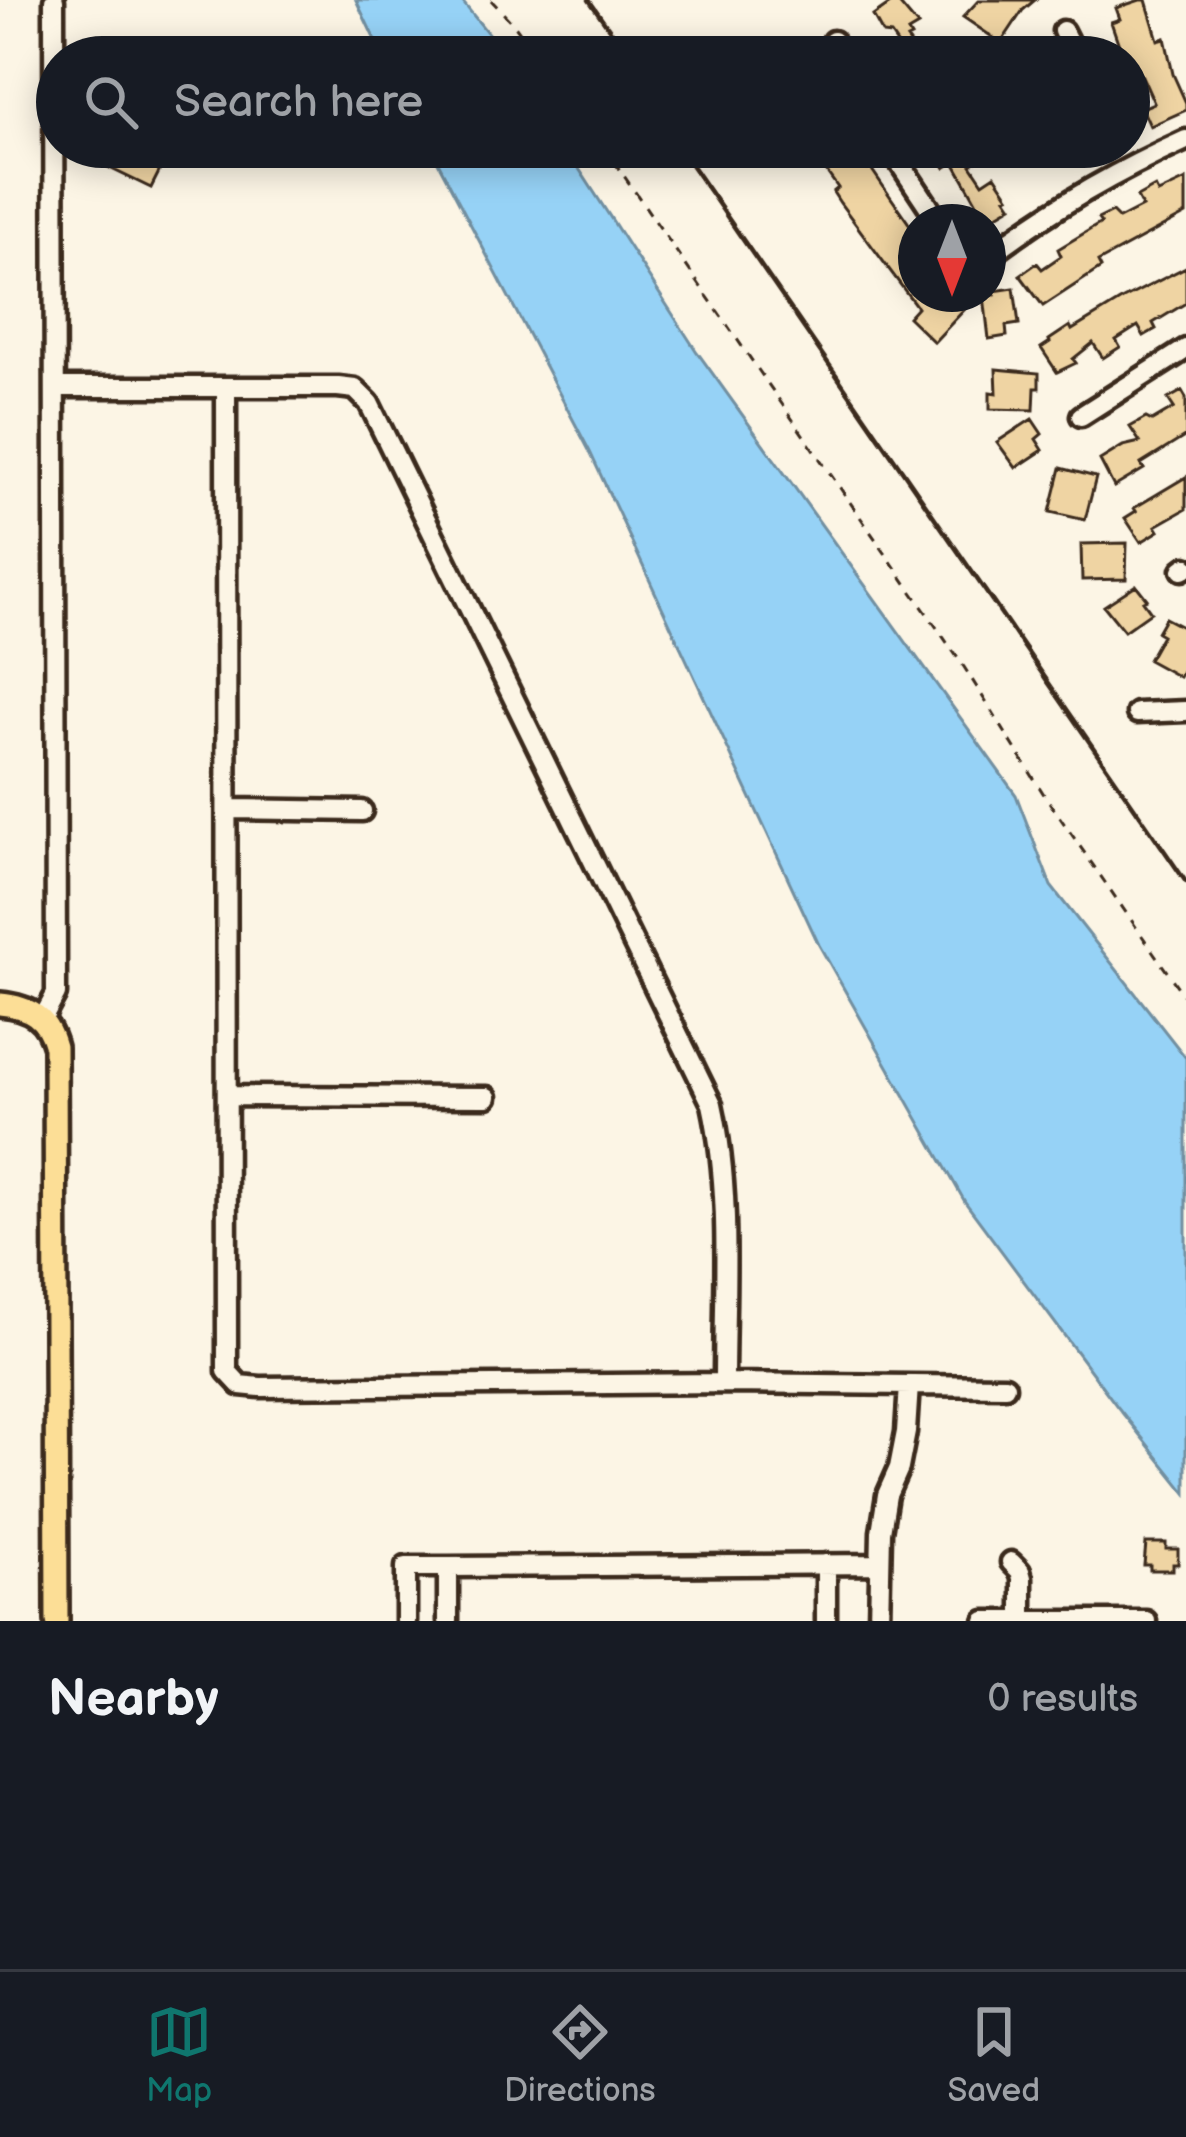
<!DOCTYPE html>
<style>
body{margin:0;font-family:"Balsamiq Sans",sans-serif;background:#20242c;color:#f1f3f6}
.compass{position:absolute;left:898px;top:204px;width:108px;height:108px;border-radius:50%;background:#171b24;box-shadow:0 6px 30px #0003;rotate:180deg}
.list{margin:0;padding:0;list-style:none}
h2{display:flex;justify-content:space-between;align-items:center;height:156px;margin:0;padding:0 48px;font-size:51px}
h2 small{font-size:39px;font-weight:400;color:#9ea1a6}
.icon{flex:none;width:66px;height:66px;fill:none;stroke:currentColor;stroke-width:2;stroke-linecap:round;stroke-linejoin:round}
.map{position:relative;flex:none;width:1186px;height:1621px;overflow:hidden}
.search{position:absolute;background:#171b24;box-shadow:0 6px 30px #0003;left:36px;right:36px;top:36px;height:132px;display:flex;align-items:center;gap:30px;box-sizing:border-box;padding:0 42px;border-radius:66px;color:#9ea1a6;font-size:45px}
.sheet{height:348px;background:#171b24}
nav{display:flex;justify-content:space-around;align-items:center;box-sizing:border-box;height:168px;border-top:3px solid #363941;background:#171b24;font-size:33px;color:#9ea1a6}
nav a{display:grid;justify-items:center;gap:6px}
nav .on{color:#0f766e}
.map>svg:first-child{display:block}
</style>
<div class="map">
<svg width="1186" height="1621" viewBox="0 0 1186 1621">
<rect width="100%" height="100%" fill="#fcf5e5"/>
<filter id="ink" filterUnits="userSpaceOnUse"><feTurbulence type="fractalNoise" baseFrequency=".00833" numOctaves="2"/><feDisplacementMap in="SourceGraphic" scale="24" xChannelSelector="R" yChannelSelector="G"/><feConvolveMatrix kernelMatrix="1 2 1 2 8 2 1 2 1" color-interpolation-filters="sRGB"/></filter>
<g filter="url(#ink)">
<path fill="#96d2f6" stroke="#728fa0" stroke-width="3" d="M356,0h105l46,57h-124z
M430,147h135l132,205 319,443 35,91 135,172v435l-70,-88 -151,-203 -146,-257 -229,-493z"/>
<path fill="#efd4a3" stroke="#3b2a1e" stroke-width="3" d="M896,0l22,26 -10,6 3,5 -4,2 13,18h-14l-15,-22 -8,-1 -10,-18z
M979,0h56l-12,10 -22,33 -38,-26z
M1140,0h6l12,40 7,-2 8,36 13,29v7l-36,16 -8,-18 12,-5 -12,-27 -13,3v-22h-6l-12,-35 9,-3 -4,-11z
M94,147h87l-15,11 -15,30 -62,-30z
M809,147h40l13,18 3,-1 3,5 2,-2 46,67 -7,5 7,10v45h34l15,15 -31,33 -26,-25 9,-10 -77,-104 -7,-11 5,-4z
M943,147h37l5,8 -14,10 12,18 12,-8 14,21 -3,1 6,9 -25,15 -33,-59 -9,6 -10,-16z
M1186,180v34l-88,48 3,6 -58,38 -23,-31 17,-12 5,6 19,-13 -3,-7 43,-26 -3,-4 14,-7 7,7 23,-12 -5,-10 18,-10 3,6z
M1186,267v36l-33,20 3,6 -12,7 -6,-10 -22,14 4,7 -17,11 -10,-15 -20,16 3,4 -19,9 -16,-24 9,-6 -1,-2 21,-14 2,4 51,-31z
M1014,288l5,36 -13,2 1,10 -18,3 -5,-43 11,-1 -1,-4z
M996,369l43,4v15h-4l-1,22 -44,-1v-17l7,1z
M1182,391l4,7v38l-45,28 3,5 -30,18 -14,-27 23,-14 17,-4 -10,-15 16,-9 6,3 22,-13 -6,-9z
M1032,419l10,15 -6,5 7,11 -27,18 -19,-26z
M1061,468l35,9 -11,43 -35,-8z
M1186,477v32l-30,17 3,5 -18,11 -16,-24 11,-7 -2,-3z
M1127,543l-1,36 -44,1 -1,-36z
M1136,585l11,14 -4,2 8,11 -27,19 -20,-25z
M1165,618l21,11v36l-7,12 -31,-17 14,-25 -5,-3z
M1146,1543h20v6h12v15h-5v6h-23v-5h-6z"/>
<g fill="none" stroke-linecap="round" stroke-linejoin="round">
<g stroke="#3b2a1e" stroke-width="27">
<path id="minor" d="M1063,31l13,26
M833,41l5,16
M889,147l50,75
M988,257c62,-48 127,-85 198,-117
M55,387h283l17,2 14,14 343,701c20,90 12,187 12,279l281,3
M226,387l1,984 13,14 20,2 464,-4
M1081,416l105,-67
M1182,570l4,-3
M1137,713l49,-2
M227,809l135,2
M43,1018l13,-24 -2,-994
M228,1096l259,1
M1011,1562l9,9 2,7v42
M826,1564v57
M406,1621v-54h42
M448,1621v-54l431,-3
M879,1621l2,-89 6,-37 12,-27 7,-36 3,-47
M985,1621h161"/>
</g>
<g stroke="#3b2a1e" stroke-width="30">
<path id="major" d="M0,1004c30,3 47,13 55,43l2,574"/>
</g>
<path stroke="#3b2a1e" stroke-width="3" stroke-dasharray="9 9" stroke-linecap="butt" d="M491,0l25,27 22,30
M604,147l360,520 81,129 141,203"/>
<use href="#minor" stroke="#fcf5e5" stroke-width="18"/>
<use href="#major" stroke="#fcde96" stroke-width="21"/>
<path stroke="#3b2a1e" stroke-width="4.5" d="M589,0l40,57
M679,147l507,735"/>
</g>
</g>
</svg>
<svg class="compass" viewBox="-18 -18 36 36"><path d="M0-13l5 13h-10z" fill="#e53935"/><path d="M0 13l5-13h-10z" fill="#9ea1a6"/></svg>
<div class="search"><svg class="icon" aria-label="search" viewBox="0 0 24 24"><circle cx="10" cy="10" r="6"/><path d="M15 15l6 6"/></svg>Search here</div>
</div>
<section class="sheet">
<h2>Nearby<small>0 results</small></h2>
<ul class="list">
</ul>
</section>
<nav>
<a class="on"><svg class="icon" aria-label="map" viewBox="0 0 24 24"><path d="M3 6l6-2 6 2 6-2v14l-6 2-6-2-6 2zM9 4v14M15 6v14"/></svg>Map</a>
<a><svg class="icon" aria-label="directions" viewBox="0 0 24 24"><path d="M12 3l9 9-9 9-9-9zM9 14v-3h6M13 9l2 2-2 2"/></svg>Directions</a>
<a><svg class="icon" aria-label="saved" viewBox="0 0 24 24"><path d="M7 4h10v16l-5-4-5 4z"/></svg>Saved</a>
</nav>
